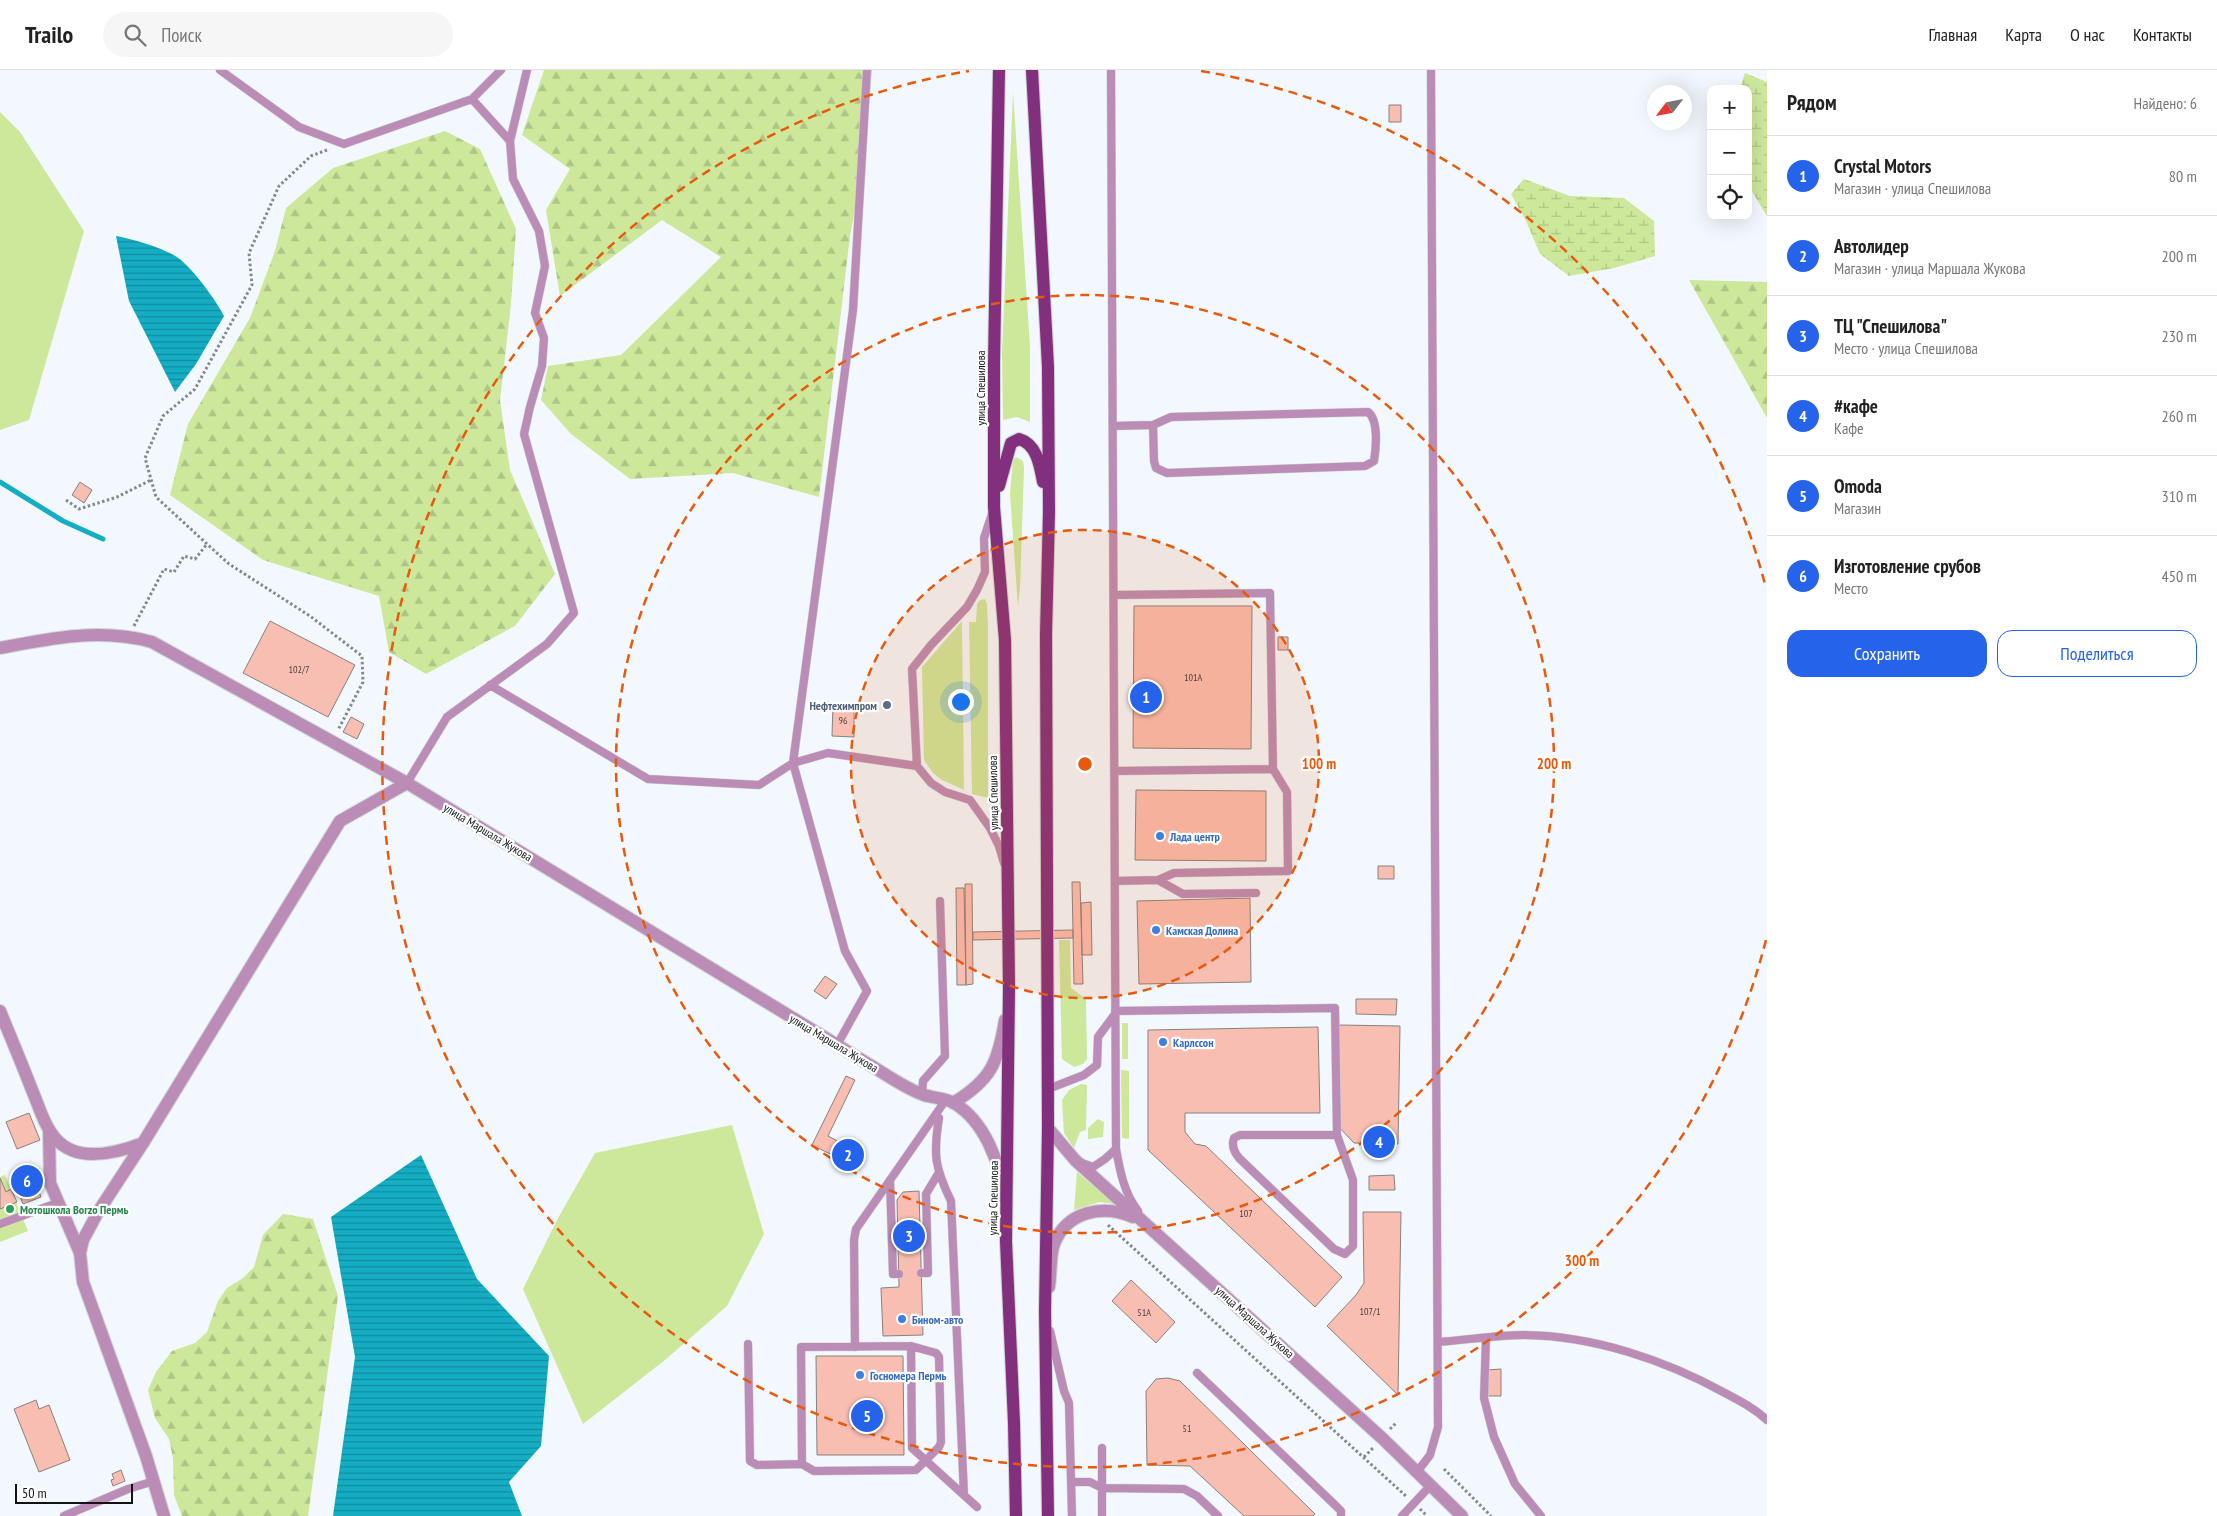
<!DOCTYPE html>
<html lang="ru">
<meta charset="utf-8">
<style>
body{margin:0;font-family:"PT Sans Narrow",sans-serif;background:#f6f6f6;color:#222}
.controls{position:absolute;right:15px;top:15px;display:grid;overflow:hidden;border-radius:10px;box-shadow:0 5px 20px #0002}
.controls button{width:45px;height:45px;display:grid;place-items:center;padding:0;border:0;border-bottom:1px solid #e0e0e0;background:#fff;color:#222;font:25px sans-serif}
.compass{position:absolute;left:1647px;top:15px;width:45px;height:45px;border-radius:50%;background:#fff;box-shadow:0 5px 20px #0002;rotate:238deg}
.scale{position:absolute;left:15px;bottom:12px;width:118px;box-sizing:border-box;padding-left:5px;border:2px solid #111315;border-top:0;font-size:14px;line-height:18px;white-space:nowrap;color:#111315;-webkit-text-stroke:4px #fff;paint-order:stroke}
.you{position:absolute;left:960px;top:631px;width:18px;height:18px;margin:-12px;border:4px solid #fff;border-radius:50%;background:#1a73e8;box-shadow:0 0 0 8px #1a73e833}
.badge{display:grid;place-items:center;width:32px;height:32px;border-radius:50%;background:#2563eb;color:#fff;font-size:16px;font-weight:700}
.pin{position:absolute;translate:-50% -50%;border:2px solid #fff;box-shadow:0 1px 5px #0006}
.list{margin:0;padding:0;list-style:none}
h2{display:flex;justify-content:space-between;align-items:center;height:65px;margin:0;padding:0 20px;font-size:21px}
h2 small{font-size:16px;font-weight:400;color:#767676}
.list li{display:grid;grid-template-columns:32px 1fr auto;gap:15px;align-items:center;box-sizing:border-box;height:80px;padding:0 20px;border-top:1px solid #e0e0e0}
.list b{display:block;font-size:19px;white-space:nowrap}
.list p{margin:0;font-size:16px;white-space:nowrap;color:#767676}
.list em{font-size:16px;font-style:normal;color:#767676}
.actions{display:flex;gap:10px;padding:15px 20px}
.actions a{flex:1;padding:11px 0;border:1px solid #2563eb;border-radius:15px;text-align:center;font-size:18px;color:#2563eb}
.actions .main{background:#2563eb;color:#fff}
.icon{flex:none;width:28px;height:28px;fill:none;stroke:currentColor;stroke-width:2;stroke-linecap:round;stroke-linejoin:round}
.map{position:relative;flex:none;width:1767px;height:1446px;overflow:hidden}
header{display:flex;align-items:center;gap:30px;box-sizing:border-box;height:70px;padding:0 25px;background:#fff;border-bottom:1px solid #e0e0e0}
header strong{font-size:24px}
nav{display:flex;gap:28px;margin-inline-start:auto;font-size:18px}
.search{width:350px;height:45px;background:#f6f6f6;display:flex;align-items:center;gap:12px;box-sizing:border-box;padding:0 18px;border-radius:28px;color:#767676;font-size:19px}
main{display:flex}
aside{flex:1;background:#fff}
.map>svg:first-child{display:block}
</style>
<header>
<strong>Trailo</strong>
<div class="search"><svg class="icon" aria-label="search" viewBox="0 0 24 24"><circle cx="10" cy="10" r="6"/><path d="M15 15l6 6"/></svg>Поиск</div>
<nav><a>Главная</a><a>Карта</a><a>О нас</a><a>Контакты</a></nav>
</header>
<main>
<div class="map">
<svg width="1767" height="1446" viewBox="0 0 1767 1446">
<defs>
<pattern id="forest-firs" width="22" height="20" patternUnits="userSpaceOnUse" patternTransform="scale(1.25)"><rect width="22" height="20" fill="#cde79b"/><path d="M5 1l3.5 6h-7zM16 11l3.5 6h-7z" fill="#afc585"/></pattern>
<pattern id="wetland-marsh" width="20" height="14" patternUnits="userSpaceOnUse" patternTransform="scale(1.25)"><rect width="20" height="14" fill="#cde79b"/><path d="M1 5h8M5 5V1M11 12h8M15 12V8" fill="none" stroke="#afc585"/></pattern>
<pattern id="water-rules" width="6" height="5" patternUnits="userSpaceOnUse" patternTransform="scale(1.25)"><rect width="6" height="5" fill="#14adc4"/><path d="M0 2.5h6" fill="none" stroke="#118c9e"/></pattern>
</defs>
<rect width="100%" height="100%" fill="#f2f8fd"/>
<path fill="#cde79b" d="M1013,22l17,254v76l-13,-5 -14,3 -1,-67z
M0,42l20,20 64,99 -55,189 -29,10z
M1016,387l7,4 1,7 -4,121 -2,18 -8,-113 3,-34z
M985,529l2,5 1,23v171l-16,-4 -3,-172h7l1,-18 3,-4z
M962,551l2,169 -22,-10 -9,-7 -9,-13 -2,-93z
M1059,870h11l1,48 15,11 1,60 -4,5 -9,3 -12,-8z
M1122,953h6v36h-6z
M1121,1000l8,1v68l-7,-1z
M1081,1014l6,1 -1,45 -6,2 -6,16 -10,-15 -2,-33 7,-10z
M1098,1049l6,3 -1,15 -15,2v-11z
M732,1055l32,109 -37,72 -62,54 -82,64 -60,-135 34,-69 38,-67z
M1077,1102l38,32 -16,-2 -25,8z
M5,1105l23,56 -28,11v-65z"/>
<path fill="url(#forest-firs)" d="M544,0h328l-8,91 -14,75 -31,261 -86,-24 -103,6 -59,-45 -30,-34 7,-34 73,-11 100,-98 -59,-37 -102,76 -14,-86 24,-41 -48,-34z
M445,61l35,18 36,80 -5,75 -11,96 10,70 45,104 -40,52 -89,48 -37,-22 -10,-56 -116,-36 -93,-65 18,-71 62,-106 25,-67 11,-43 47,-40z
M1689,210l78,2v136z
M283,1144l30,5 25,77 -30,220h-126l-8,-21 -1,-37 -4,-19 -14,-21 -7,-28 8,-18 16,-21 23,-8 12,-11 11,-31 9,-13 16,-10 11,-11 9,-32z"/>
<path fill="url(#wetland-marsh)" d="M1745,3l22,9v134l-19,-31v-96h-8z
M1524,109l46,17 54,2 30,23 1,35 -41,12 -45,8 -29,-22 -14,-33 -15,-27z"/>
<path fill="url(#water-rules)" d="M116,166c17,3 52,13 65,24 14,12 35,40 43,56l-28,48 -21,28 -46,-91z
M421,1085l56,124 72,77 -8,90 -32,36 13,34h-189l22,-159 -24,-140z"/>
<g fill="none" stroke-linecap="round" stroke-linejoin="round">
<path stroke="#14adc4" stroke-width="5" d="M0,412l63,39 40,18"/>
</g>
<path fill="#f9beb2" stroke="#88817f" d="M1389,35h12v17h-12z
M80,412l12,8 -8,13 -12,-8z
M1134,536h118l-1,143 -118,-1z
M270,551l85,44 -27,52 -85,-44z
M1278,567h10v13h-10z
M833,634h21v33l-22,-1z
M351,647l13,7 -7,15 -14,-7z
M1136,720l130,1v70l-131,-1z
M1378,796h16v13h-16z
M1072,812h8l3,102h-9z
M965,814h7l1,100 -7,1z
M956,818h8l2,97h-9z
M1250,828l1,84 -112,2 -2,-83z
M1091,832l1,53h-10l-1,-52z
M1073,860v8l-100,2v-8z
M825,906l12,8 -11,15 -12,-8z
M1356,929h41l-1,16 -40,-1z
M1339,955l61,1 -2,118 -44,-1 -17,-18z
M1318,957l2,86h-135v19l10,12 11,2 136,131 -27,30 -167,-157v-120z
M846,1006l9,4 -27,56 29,15 -6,13 -39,-19z
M29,1043l11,27 -23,9 -11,-27z
M31,1100l10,27 -18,7 -6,-16 4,-1 -5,-12z
M44,1103l2,5 -8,3 -2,-5z
M1394,1105l1,15h-26v-14z
M0,1108l6,14 5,-3 6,13 -17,7z
M919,1121l4,144 -40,1 -2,-48 18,-1 -2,-87 6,-8z
M1363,1142h38l-3,183 -71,-69 29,-31 8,-12z
M1131,1210l44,42 -19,21 -44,-42z
M816,1286h87l1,99h-87z
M1501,1299v27h-14v-26z
M1168,1308l12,3 135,133 -2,2h-69l-54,-50 -43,-1 -1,-74 10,-12z
M36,1330l3,9 10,-4 21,55 -31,12 -25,-63z
M121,1400l4,11 -12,5 -2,-6 3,-1 -2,-5z"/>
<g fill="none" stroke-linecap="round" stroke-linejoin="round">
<g stroke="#ced3d8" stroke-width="9">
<path id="service" d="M220,0l79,57 45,17 128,-45 29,-29
M1111,0l5,1079c4,22 8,44 22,62
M472,29l38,42
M1113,356l40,-1 1,36 2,7 11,5 198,-7 9,-5c2,-12 5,-41 -6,-49l-197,5 -18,8
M992,444l-8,24 1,34 -8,18 -10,17 -36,38 -19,24 5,97 14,17 14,9 25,8 20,28 9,18 5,17
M1114,525l156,-2 3,176 -159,2
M490,615l158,94 111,6 34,-22 35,-10 89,13
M407,713l40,-66 100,-73 27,-31 -50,-179 6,-27 12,-41 2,-28 -9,-25 10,-47 -6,-35 -26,-52 -3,-38 17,-71
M1158,810l16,-7 114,-2 -1,-79 -14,-23
M1115,811l43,-1 25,14 73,-1
M1115,941l220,-3 2,127
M837,975l30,-54 -22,-40 -52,-188 60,-453 14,-240
M1048,1019l36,-14 13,-10 1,-28 17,-23
M922,1025l1,-14 22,-25 -5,-155
M939,1048c-6,37 -4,50 12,83l13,294
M1240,1065h97l16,45v66l-8,8 -11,-5 -95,-91c-5,-6 -8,-12 -5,-20z
M1082,1093l11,4 12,-8 11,-10
M890,1110l3,94h6
M0,1154l57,-21
M921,1203h7l-2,-79 12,-20
M1050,1261l14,60 5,12 3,113
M1486,1268l-2,60 10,39 21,47 26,32
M1438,1272c29,-2 59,-7 87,-7 69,1 140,25 200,58 15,8 29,15 42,27
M748,1274l2,117 7,4 45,-1
M911,1276l25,7 3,4 2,85 -2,5 -23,23 -102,1 -12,-7 -1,-117z
M911,1276l1,102 65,59
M855,1277l-1,-107 2,-11 89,-128
M1197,1303l138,132 6,6v5
M1102,1378v68
M1417,1402l13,-17 8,-28 -7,-1357
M1071,1412h19l12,6 82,1 13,7 21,20
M64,1446l64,-27 26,-8
M1402,1446l29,-31"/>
</g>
<g stroke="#ced3d8" stroke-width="14">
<path id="minor" d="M0,578c51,-10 101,-20 152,-6l255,141 463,282c17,10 36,24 54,30 9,3 22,3 30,8 30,18 47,60 49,94
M0,941c11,27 22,53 32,79 7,16 12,36 24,49 22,25 61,14 87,4
M953,1033c38,-23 45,-40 52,-83
M1048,1058l27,32 307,278 80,78
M49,1060l1,53 30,70
M1049,1217c2,-13 1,-32 5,-43 13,-33 49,-40 79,-27
M164,1446l-18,-60 -63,-174 -3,-29 3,-13 15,-28 45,-69 197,-322 67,-38"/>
</g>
<g stroke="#ced3d8" stroke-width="14">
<path id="primary" d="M999,0l-5,293v144l11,133 4,348 -3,253 8,182 2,93
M1032,0l16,297 1,145 -3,122 2,494 -3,183 3,205
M999,416l12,-43 8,-4c18,5 21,27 24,43"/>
</g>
<path stroke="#84888c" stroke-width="3" stroke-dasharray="2.5 2.5" stroke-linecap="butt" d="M327,80l-16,6 -32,30 -30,67 3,32 -57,104 -32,27 -18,42 11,39 51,47 22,20 81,52 52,40 1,26 -25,48
M66,430l13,9 38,-12 34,-17
M134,556l30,-57 10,3 10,-16 11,3 12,-15
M1108,1155l299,272
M1390,1359l6,-6
M1364,1387l10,-10
M1444,1399l47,47
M1420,1439l7,7"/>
<use href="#service" stroke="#bb8db6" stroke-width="8"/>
<use href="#minor" stroke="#bb8db6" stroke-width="12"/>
<use href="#primary" stroke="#822f7e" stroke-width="12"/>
</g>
<circle cx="1085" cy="694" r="234" fill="#e8590c" fill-opacity=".12"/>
<g fill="none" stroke="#e8590c" stroke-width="2.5" stroke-dasharray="9 6">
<circle cx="1085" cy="694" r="234"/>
<circle cx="1085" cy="694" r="469"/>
<path d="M1766 870A703 703 0 1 1 969 1M1201 1A703 703 0 0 1 1766 518"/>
</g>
<circle fill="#5c6f8a" stroke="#fff" stroke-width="2" cx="887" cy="635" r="5"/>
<g fill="#3f7fe0" stroke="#fff" stroke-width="2">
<circle cx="1160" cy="766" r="5"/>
<circle cx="1156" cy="860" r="5"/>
<circle cx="1163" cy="972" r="5"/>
<circle cx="902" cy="1249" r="5"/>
<circle cx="860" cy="1305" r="5"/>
</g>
<circle fill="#2e9e5b" stroke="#fff" stroke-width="2" cx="10" cy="1139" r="5"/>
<g text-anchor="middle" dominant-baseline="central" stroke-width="4.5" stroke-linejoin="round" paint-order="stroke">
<g font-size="10" fill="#4b3e3c">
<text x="299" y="599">102/7</text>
<text x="1193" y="607">101А</text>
<text x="843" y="650">96</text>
<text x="1246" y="1143">107</text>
<text x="1370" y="1241">107/1</text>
<text x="1144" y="1242">51А</text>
<text x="1187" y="1358">51</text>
</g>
<g font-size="12" fill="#111315" stroke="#fff">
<text transform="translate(980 318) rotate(-90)">улица Спешилова</text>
<text transform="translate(993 723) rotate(-91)">улица Спешилова</text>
<text transform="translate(488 762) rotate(31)">улица Маршала Жукова</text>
<text transform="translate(834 973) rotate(31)">улица Маршала Жукова</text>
<text transform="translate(993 1128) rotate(-89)">улица Спешилова</text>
<text transform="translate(1255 1252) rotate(42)">улица Маршала Жукова</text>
</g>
<g font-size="12" font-weight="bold" fill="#4e5e75" stroke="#fff" text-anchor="end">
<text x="877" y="635">Нефтехимпром</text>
</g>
<g font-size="12" font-weight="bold" fill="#366cbe" stroke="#fff" text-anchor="start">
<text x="1170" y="766">Лада центр</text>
<text x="1166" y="860">Камская Долина</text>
<text x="1173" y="972">Карлссон</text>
<text x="912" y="1249">Бином-авто</text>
<text x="870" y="1305">Госномера Пермь</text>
</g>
<g font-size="12" font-weight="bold" fill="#27864d" stroke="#fff" text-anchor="start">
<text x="20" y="1139">Мотошкола Borzo Пермь</text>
</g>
</g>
<circle cx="1085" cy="694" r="8" fill="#e8590c" stroke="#fff" stroke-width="2.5"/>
<g font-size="15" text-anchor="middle" font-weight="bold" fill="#e8590c" stroke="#fff" stroke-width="4.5" stroke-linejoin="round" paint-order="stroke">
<text x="1319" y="699">100 m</text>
<text x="1554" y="699">200 m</text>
<text x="1582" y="1196">300 m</text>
</g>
</svg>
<div class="controls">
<button>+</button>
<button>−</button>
<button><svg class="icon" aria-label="locate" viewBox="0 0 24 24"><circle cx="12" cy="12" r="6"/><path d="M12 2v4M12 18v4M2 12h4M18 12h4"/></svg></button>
</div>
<svg class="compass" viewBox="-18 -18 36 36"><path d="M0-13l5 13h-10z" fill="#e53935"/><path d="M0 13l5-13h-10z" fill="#767676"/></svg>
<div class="scale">50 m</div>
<div class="you"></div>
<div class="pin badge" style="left:1146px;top:627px">1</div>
<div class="pin badge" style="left:848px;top:1085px">2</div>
<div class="pin badge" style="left:909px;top:1166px">3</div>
<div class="pin badge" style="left:1379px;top:1072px">4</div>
<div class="pin badge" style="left:867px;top:1346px">5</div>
<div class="pin badge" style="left:27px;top:1111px">6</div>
</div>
<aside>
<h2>Рядом<small>Найдено: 6</small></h2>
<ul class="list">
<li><span class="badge">1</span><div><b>Crystal Motors</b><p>Магазин · улица Спешилова</p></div><em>80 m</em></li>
<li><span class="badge">2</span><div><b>Автолидер</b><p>Магазин · улица Маршала Жукова</p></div><em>200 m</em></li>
<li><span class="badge">3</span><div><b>ТЦ &quot;Спешилова&quot;</b><p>Место · улица Спешилова</p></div><em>230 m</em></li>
<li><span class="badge">4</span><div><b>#кафе</b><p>Кафе</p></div><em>260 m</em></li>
<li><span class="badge">5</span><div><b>Omoda</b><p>Магазин</p></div><em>310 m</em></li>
<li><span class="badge">6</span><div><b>Изготовление срубов</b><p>Место</p></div><em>450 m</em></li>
</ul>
<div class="actions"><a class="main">Сохранить</a><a>Поделиться</a></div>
</aside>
</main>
